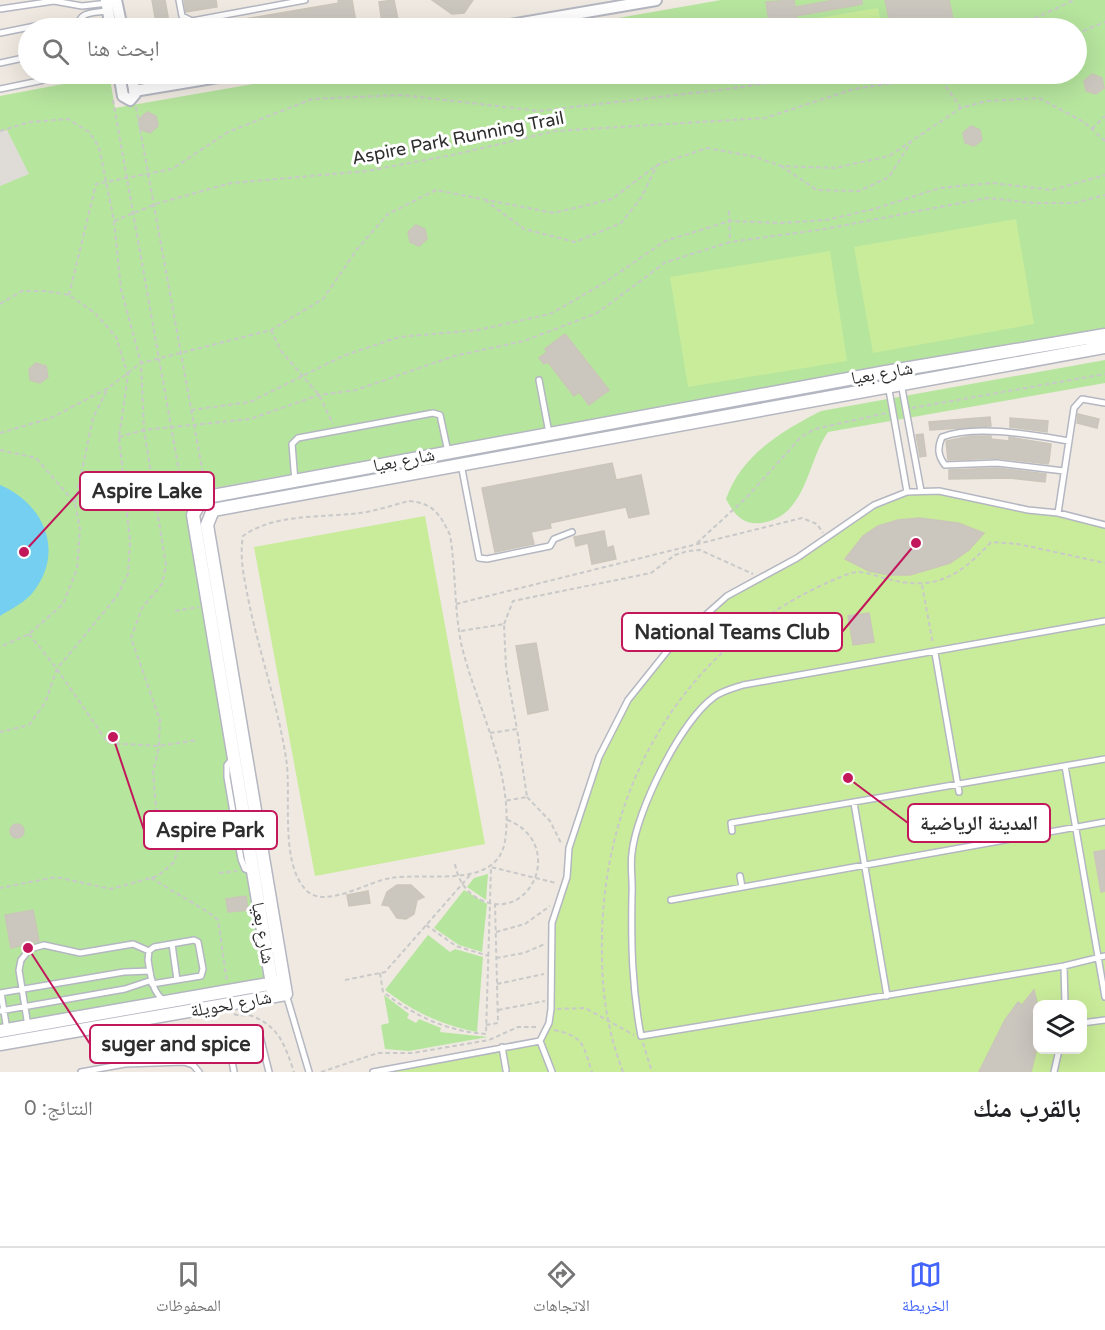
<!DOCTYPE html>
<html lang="ar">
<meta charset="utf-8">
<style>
body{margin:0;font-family:"Varela Round","Noto Naskh Arabic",sans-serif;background:#f2f2f2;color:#202124;direction:rtl}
.controls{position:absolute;right:18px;bottom:18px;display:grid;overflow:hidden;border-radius:12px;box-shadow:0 6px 24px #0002}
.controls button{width:54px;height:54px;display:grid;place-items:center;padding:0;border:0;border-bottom:2px solid #e0e0e0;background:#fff;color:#202124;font:30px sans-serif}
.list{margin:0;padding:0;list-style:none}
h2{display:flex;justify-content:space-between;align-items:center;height:78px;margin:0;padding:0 24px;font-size:26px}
h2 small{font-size:20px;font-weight:400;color:#757577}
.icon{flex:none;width:33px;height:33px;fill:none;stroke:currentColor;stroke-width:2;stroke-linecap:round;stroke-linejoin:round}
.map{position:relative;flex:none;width:1105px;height:1072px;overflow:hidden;direction:ltr}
.search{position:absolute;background:#fff;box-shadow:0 6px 24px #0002;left:18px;right:18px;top:18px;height:66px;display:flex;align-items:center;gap:15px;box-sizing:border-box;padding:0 21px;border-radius:33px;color:#757577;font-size:22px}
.sheet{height:174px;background:#fff}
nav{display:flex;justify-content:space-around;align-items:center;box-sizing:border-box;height:84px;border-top:2px solid #e0e0e0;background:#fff;font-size:16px;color:#757577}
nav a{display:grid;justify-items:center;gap:3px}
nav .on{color:#4264fb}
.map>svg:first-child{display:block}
</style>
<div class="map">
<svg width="1105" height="1072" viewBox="0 0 1105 1072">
<rect width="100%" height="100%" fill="#efe9e1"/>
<path fill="#b6e59e" d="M721,0h384v331l-920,162 82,488 -267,46v-931l95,-18 15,1 5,29 195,-34h766v-46h-515z
M1105,360v23l-277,49c-21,29 -21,85 -67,91 -19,2 -27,-9 -35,-24 15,-44 56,-68 95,-88z
M488,874l-2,26 -19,-13 7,-9z
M464,890l23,14 -5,48 -23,-7 -25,-17z
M428,935l22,17 5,-3 28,8 -6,75c-36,-7 -63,-20 -92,-42z
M384,995l25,19 -2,4 9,5 3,-4 22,9 -1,4 48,5 -79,14 -24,-2 -4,-24 8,-2z"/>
<path fill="#c9ec9a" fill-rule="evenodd" d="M878,8l4,20h-62l-2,-10z
M1016,219l18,105 -161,29 -19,-106z
M830,251l17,110 -159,26 -18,-110z
M939,491l166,34v547h-732l167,-32 9,-17 3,-100 15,-46 2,-29 30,-91 29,-57 44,-55 55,-49 70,-38 77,-53 33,-13zM1038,1004h44v46h-44z
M425,516l60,328 -170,32 -61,-329z"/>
<path fill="#dfdcd8" d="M7,130l22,44 -29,12v-55z"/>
<path fill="#75cff0" d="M0,485c43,18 65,65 34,106 -8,11 -23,18 -34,25z"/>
<path fill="#cbc7bf" stroke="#cbc5ba" stroke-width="1.5" d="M152,0h13l5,28h-13z
M184,0h32l1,7 -31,5z
M338,0h14l5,28h-14l-2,-10 -62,10h-64v-4l124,-21z
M394,0l4,20 -16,3 -3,-21z
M432,0h41l-9,13 -12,1z
M794,0l1,7 40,-7h27v4l-66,12 2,12h-28l-4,-26z
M885,0h64l5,24 -23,4h-40z
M1092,74l10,4 2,10 -8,6 -10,-3 -2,-10z
M147,112l9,4 2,10 -8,7 -10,-4 -1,-10z
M971,126l9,4 2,10 -8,6 -9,-3 -2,-10z
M416,225l9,4 2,10 -8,7 -9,-4 -2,-10z
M565,334l44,56 -20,15 -10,-13 -5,4 -26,-34 -4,2 -5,-6 8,-6 -2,-3z
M36,363l10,3 2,11 -8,6 -10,-3 -1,-11z
M1078,414l21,5 -2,9 -20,-5z
M990,417l1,9 -61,4 -1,-8z
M1010,418l38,3 -1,11 -37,-5z
M923,434l3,22 -6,1 -4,-22z
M971,436h20v3l18,2v-4l42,7 -2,17 -1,3 -51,-6 -49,2 -2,-19z
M612,463l4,17 25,-5 8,39 -20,4 -3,-11 -76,16 1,5 -20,4 3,12 -39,8 -13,-64z
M997,468l49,6 -1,8 -35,-4 -61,1v-9z
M919,518l39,5 26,10 -15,17 -19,13 -40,12h-21l-20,-4 -24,-12 18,-23 15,-10 20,-6z
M604,531l3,17 6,-2 3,13 -24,5 -4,-21 -12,3 -2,-9z
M869,613l5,29 -21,3 -5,-29z
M536,643l12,67 -20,4 -12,-68z
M10 831a7 7 0 1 1 14 0a7 7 0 1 1-14 0Z
M1105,850v41l-4,1 -7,-40z
M397,885h14l13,12 -7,3 -3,14 -8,5 -9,-1 -8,-12 -7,-1 5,-13z
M368,891l2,12 -21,3 -2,-11z
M246,896l2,14 -20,2 -2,-13z
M33,910l6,31 -28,7 -6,-33z
M1034,990l4,17v37l-7,28h-52l26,-52 13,-18 4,3z"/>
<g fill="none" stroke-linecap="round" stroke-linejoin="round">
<g stroke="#b4b7c1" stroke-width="8">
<path id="service" d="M179,0l3,16 10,5 113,-21
M0,9l54,-8 28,5 26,-3
M78,28c0,-17 15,-15 29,-17
M0,33l45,-9 8,4
M0,63l28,-6
M0,89l73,-15
M886,373l21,119
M539,380l10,53
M901,383l20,108
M461,464l18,94 8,1 63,-13 4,-7 18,-7
M1064,471l-67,-8 -52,2c-7,-9 -8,-17 -3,-28 34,-13 91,-2 127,4
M295,482l-3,-38 6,-6 135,-25 7,2 8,37
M1058,513l16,-105 8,-9 23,4
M1105,621l-362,64c-9,3 -21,6 -29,12 -34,25 -78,115 -82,156 -2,14 1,28 0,42 -1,48 0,93 9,141l423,-70 41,-10
M935,653l24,139
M232,759l-5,6v12l14,82 4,10 8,3
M1065,766l40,231
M854,803l33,193
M732,831l-1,-8 374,-64
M740,876l2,11
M671,900l434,-78
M172,944l5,36
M1064,966l1,38
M152,984l49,-8 2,-7 -5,-27 -4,-2 -40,7 -5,4 -1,9c3,16 3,30 16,41
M0,993l124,-21 26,-1
M1,993l6,37
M286,994l23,78
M0,1011l125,-22 27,-9
M1082,1023l23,-3
M117,1024l8,40
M28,1026l-9,-56 2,-10 9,-11 14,-4 36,8 53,-9 16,7
M540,1041l12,31
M502,1047l4,23
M81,1072l44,-8 59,-2 9,3 6,7
M234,1072l-4,-22 1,-10c9,-7 19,-7 29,-4l9,36
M373,1072l167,-31 9,-18 2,-14 1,-86 15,-46 2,-29 30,-91 29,-57 44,-55 55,-49 70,-38 77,-53 33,-13 32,-1 89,19 30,3 47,12
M1054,1072l5,-22"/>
</g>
<g stroke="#b4b7c1" stroke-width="14">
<path id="minor" d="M106,0l5,28
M116,0l6,28
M493,28l163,-28
M119,74l4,22 7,4 5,-6 -4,-20
M134,91l102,-17"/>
</g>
<g stroke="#b4b7c1" stroke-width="15">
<path id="tertiary" d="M274,996l-81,-481 6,-11 8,-7 679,-125 219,-37
M0,1031l280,-49
M0,1044l286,-50 -79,-469 6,-15 892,-163"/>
</g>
<path stroke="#c9c9c9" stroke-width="2" stroke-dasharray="4.5 3" stroke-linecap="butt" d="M1014,28l60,-28
M1076,34l29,-12
M937,74l24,34
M113,100l72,405
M136,107l69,378
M1092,129l13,-13
M0,131l30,-9 38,-3 21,13 10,15 15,74 7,68 20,74 3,67 22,135 -4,19 -20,24 -11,30 29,82 -1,26 -6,26 3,36 22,42 -4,12 -16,14 -47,13 -55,-12 -56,11
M781,166l36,24 42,1 30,-14 22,-35
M485,200l39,29 51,13 46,-19 20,-25 16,-33
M729,211l1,30
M114,221l42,-17 75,-21 136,-12 90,-17 98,-23 210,-13 89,-29 97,-15
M69,295l27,-111 76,-15 56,-37 84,-33 90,-4 137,16 189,-22 99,-15
M0,304l22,-13h23l24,4 26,18 21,24 12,38 -9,62 11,105 -2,32 -11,22 -60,73 -12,34 -16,22 -29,7
M271,330l10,21 38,44 14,29
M912,408l193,-34
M191,410l59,-8 93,-46 56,-19 79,-7 72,-16 54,-31 61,-42 65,-20 49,2 47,-3 48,-11 66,-21 52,-5 60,7 53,-15
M0,433l51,-15 57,-30 33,-25 130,-33 52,-31 35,-51 30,-34 48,-24 118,23 58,-14 45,-34 50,-17 49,9 25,9 54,2 54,-12 72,-48 26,-7 52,-3 45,24 21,19
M119,437l25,-7 106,-11 69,-24 37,-5 98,-34 70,-15 73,-28 69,-51 64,-20 95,-13 162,-31 47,5h40l31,-8
M0,450l36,8 39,45 5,26 -3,40 -14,35 -34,30 -29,13
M409,501c24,2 31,13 41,34 6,36 4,72 11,108 15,64 54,130 44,198 -8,49 -78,31 -114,37 -23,3 -66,32 -85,12 -27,-28 -14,-97 -20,-132 -8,-52 -26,-103 -37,-155 -4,-21 -10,-45 -6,-67 32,-23 79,-18 117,-23 16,-2 33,-8 49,-12z
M75,503l18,-85 15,-30
M697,543l50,-46 54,-60 14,-8 71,-16
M922,585l11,59
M456,604l346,-86 15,6 6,9
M175,611l24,-4
M504,624l9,-23 138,-28 24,-18 13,-4 12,-1 53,24
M461,631l43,-7 2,44 11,61
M29,634l28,35 51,74 51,3 38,-6
M490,733l27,-4 10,68 -23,4
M527,797l23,24 12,24
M455,864c3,16 11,29 26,36 51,24 86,-59 24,-81
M219,873l18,-2
M151,878l57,34 10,8 9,62
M426,925l30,21 33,10
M496,932l29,-8 25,-18
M496,958l28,-5 21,-9
M380,973l3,19c32,24 63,39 103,42l5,-167 65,16
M345,980l40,-8 86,-98
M497,984l47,-10
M557,1009l28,-1 49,27
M498,1010l47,-9
M234,1014c6,3 12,0 18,2 28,11 33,30 42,56
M486,1025l12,-2 -3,-119
M554,1030c30,6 29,15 38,42
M643,1043l9,29
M321,1072l57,-19h35l76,-13 29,-13h21
M623,1072c-18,-48 -22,-87 -21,-138 4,-162 93,-301 246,-360 11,-5 25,1 36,4 49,14 74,0 107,-36l27,2 87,19"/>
<use href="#service" stroke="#fff" stroke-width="5"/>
<use href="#minor" stroke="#fff" stroke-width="10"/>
<use href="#tertiary" stroke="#fff" stroke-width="12"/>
</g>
<g text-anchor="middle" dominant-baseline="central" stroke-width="6" stroke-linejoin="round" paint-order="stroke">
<g font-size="18" fill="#2e2e2e" stroke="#fff">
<text transform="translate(458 138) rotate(-11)">Aspire Park Running Trail</text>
<text transform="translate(882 373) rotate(-10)">شارع بعيا</text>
<text transform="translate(404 460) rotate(-11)">شارع بعيا</text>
<text transform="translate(263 933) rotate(80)">شارع بعيا</text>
<text transform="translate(231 1004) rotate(-10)">شارع لحويلة</text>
</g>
</g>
<path fill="none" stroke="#c2185b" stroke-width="2" d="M24 552L80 491M916 543L842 632M848 778L908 823M113 737L144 830M28 948L90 1044"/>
<g fill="#c2185b" stroke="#fff" stroke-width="2">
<circle cx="24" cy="552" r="6"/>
<circle cx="916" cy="543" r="6"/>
<circle cx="848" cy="778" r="6"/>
<circle cx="113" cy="737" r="6"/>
<circle cx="28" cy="948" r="6"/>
</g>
<g fill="#fff" stroke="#c2185b" stroke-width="2">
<rect x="80" y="472" width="134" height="38" rx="6"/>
<rect x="622" y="613" width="220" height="38" rx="6"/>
<rect x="908" y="804" width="142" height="38" rx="6"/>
<rect x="144" y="811" width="133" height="38" rx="6"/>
<rect x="90" y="1025" width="173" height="38" rx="6"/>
</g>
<g font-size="20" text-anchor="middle" font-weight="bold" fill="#2e2e2e">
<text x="147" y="498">Aspire Lake</text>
<text x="732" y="639">National Teams Club</text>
<text x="979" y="830">المدينة الرياضية</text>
<text x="210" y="837">Aspire Park</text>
<text x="176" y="1051">suger and spice</text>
</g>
</svg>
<div class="controls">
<button><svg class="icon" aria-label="layers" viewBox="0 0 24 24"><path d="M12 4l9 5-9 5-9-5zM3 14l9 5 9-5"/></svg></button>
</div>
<div class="search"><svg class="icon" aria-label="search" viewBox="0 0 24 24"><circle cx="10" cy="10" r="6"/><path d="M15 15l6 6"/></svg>ابحث هنا</div>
</div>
<section class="sheet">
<h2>بالقرب منك<small>النتائج: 0</small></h2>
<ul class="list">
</ul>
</section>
<nav>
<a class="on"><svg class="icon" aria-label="map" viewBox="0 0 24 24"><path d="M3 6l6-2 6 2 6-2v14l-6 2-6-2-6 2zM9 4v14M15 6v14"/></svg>الخريطة</a>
<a><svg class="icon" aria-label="directions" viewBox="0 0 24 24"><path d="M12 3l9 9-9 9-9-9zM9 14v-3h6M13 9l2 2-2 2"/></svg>الاتجاهات</a>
<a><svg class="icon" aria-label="saved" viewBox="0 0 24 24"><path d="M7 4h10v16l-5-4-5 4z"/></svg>المحفوظات</a>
</nav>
